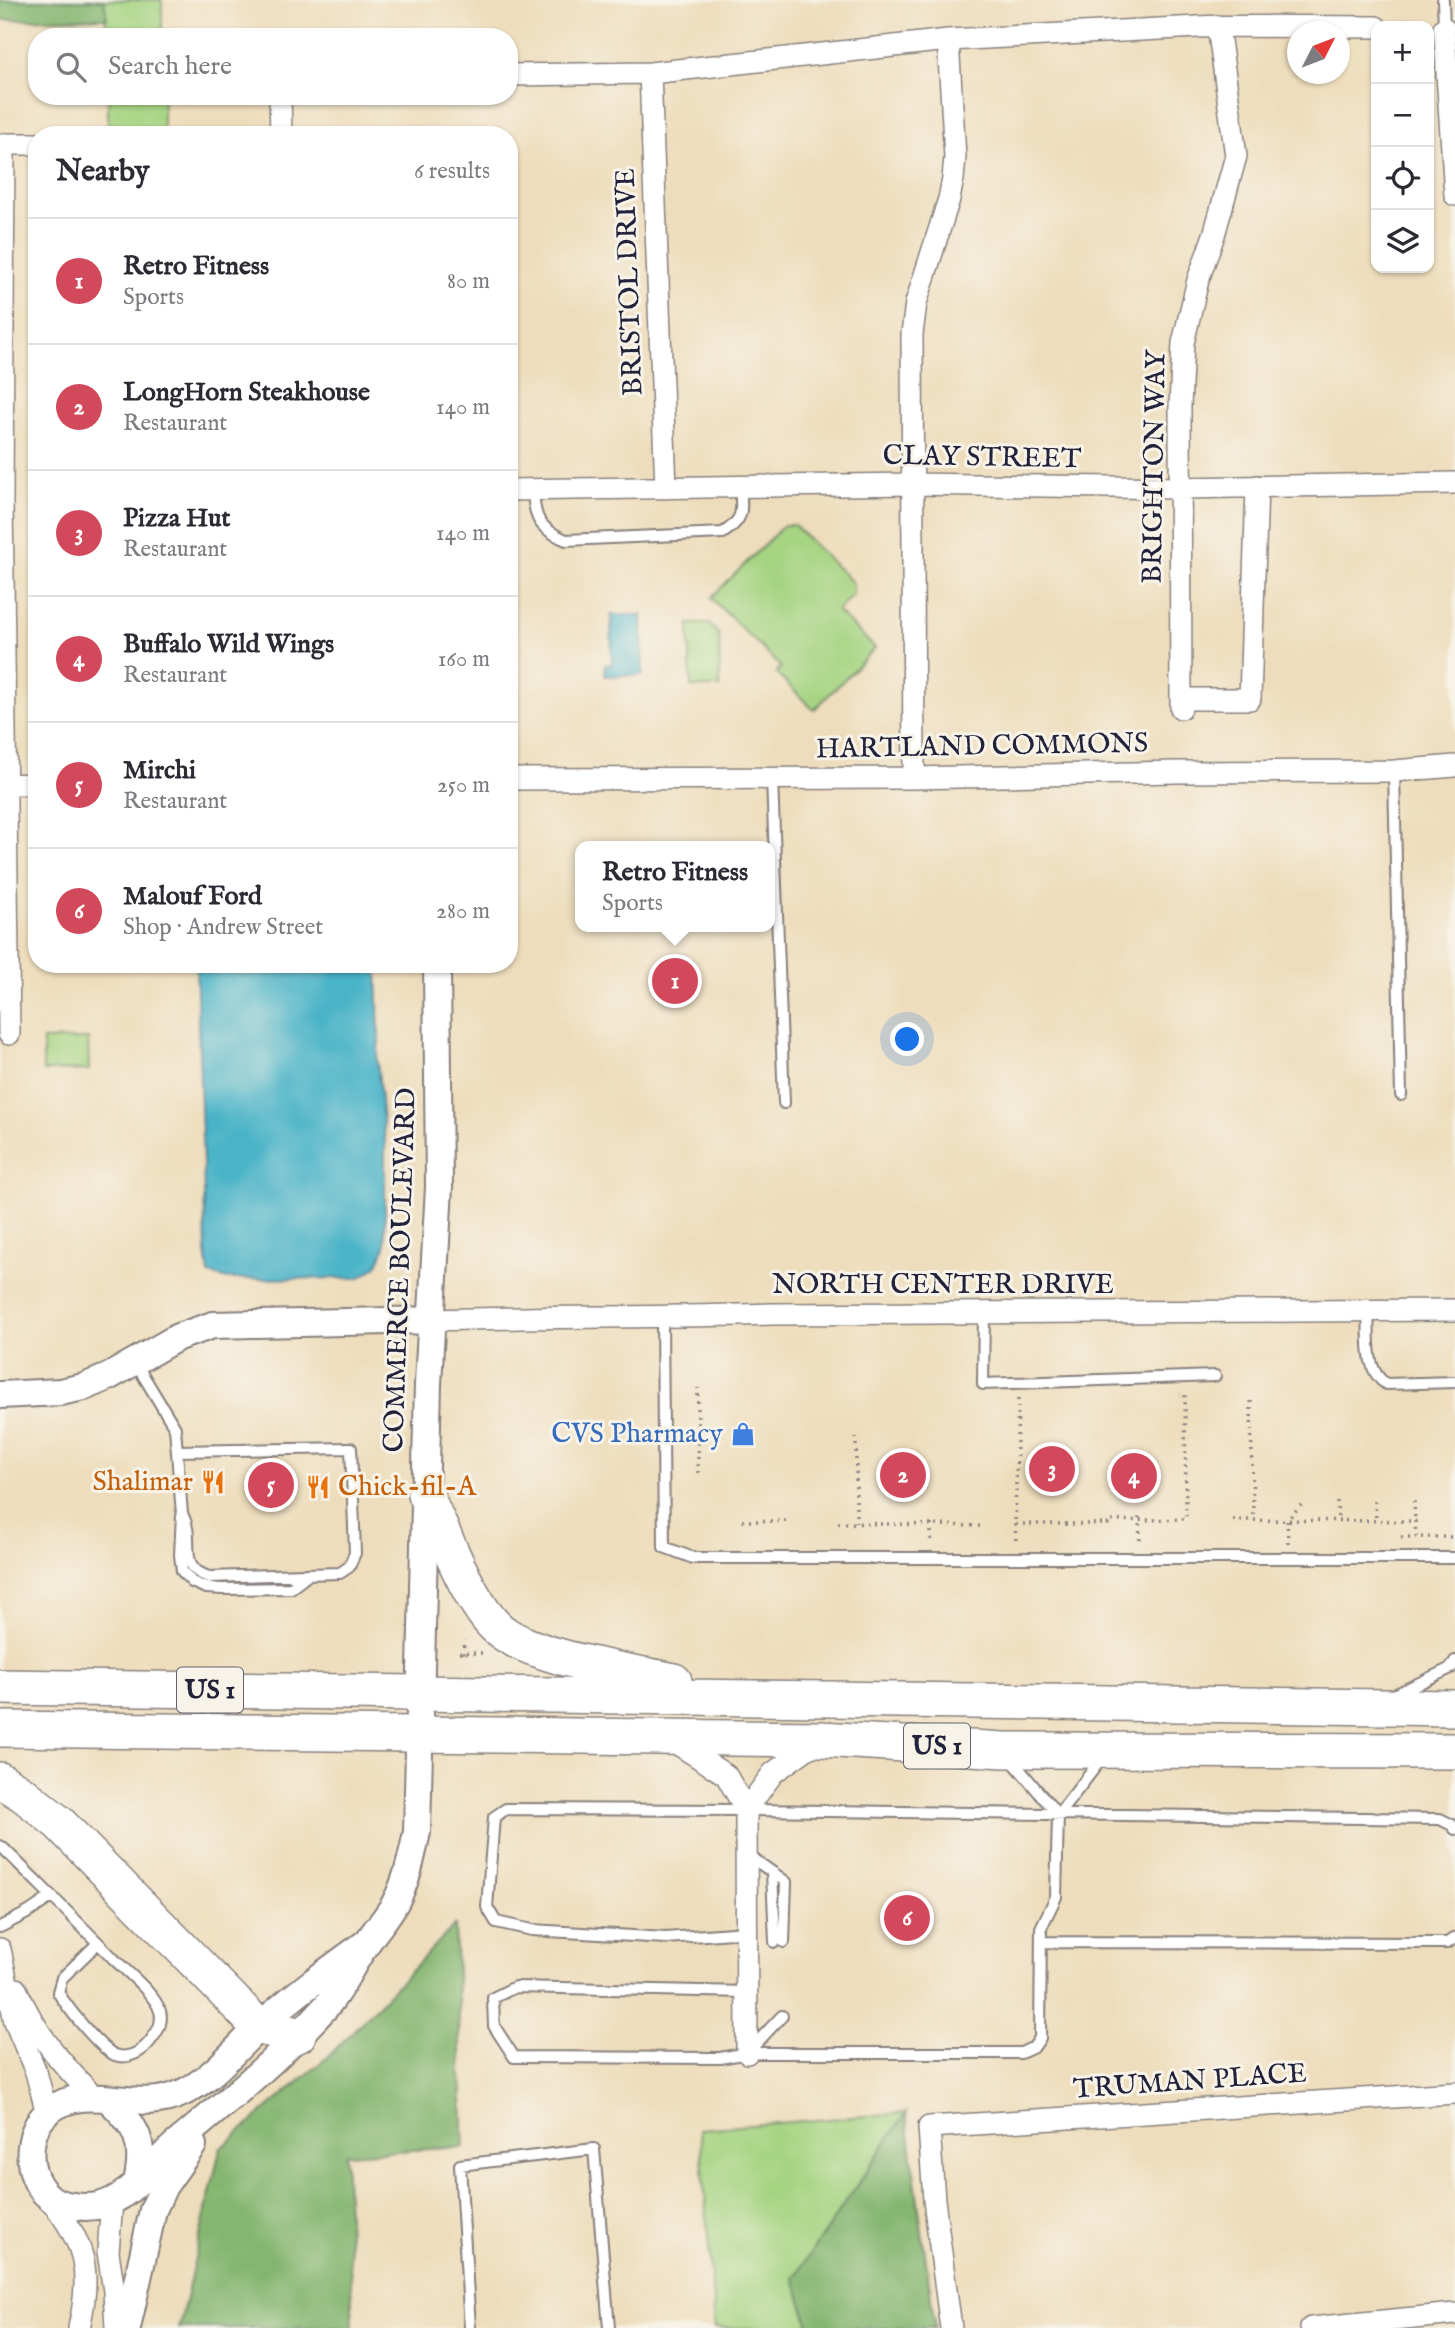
<!DOCTYPE html>
<meta charset="utf-8">
<style>
body{margin:0;font-family:"IM FELL English",serif;background:#f2f2f3;color:#2b2b33}
.controls{position:absolute;right:21px;top:21px;display:grid;overflow:hidden;border-radius:14px;box-shadow:0 2px 5px #0004}
.controls button{width:63px;height:63px;display:grid;place-items:center;padding:0;border:0;border-bottom:2px solid #e1e1e2;background:#fff;color:#2b2b33;font:35px sans-serif}
.compass{position:absolute;left:1287px;top:21px;width:63px;height:63px;border-radius:50%;background:#fff;box-shadow:0 2px 5px #0004;rotate:48deg}
.you{position:absolute;left:908px;top:1040px;width:24px;height:24px;margin:-18px;border:5px solid #fff;border-radius:50%;background:#1a73e8;box-shadow:0 0 0 10px #1a73e833}
.badge{display:grid;place-items:center;width:46px;height:46px;border-radius:50%;background:#d1495b;color:#fff;font-size:23px;font-weight:700}
.pin{position:absolute;translate:-50% -50%;border:4px solid #fff;box-shadow:0 2px 7px #0006}
.popup{position:absolute;left:575px;top:841px;width:200px;height:91px;box-sizing:border-box;display:grid;place-content:center;border-radius:14px;background:#fff;filter:drop-shadow(0 2px 5px #0005);font-size:23px;white-space:nowrap;color:#7c7c81}
.popup b{font-size:26px;color:#2b2b33}
.popup::after{content:'';position:absolute;left:50%;top:100%;margin-left:-14px;border:14px solid transparent;border-top-color:#fff}
.list{margin:0;padding:0;list-style:none}
h2{display:flex;justify-content:space-between;align-items:center;height:91px;margin:0;padding:0 28px;font-size:30px}
h2 small{font-size:23px;font-weight:400;color:#7c7c81}
.list li{display:grid;grid-template-columns:46px 1fr auto;gap:21px;align-items:center;box-sizing:border-box;height:126px;padding:0 28px;border-top:2px solid #e1e1e2}
.list b{display:block;font-size:26px;white-space:nowrap}
.list p{margin:0;font-size:23px;white-space:nowrap;color:#7c7c81}
.list em{font-size:23px;font-style:normal;color:#7c7c81}
.icon{flex:none;width:38px;height:38px;fill:none;stroke:currentColor;stroke-width:2;stroke-linecap:round;stroke-linejoin:round}
.map{position:relative;flex:none;width:1455px;height:2328px;overflow:hidden}
.search{position:absolute;background:#fff;box-shadow:0 2px 5px #0004;left:28px;top:28px;width:490px;height:77px;display:flex;align-items:center;gap:18px;box-sizing:border-box;padding:0 24px;border-radius:28px;color:#7c7c81;font-size:26px}
.panel{position:absolute;background:#fff;box-shadow:0 2px 5px #0004;left:28px;top:126px;width:490px;height:847px;border-radius:28px}
.map>svg:first-child{display:block}
</style>
<div class="map">
<svg width="1455" height="2328" viewBox="0 0 1455 2328">
<rect width="100%" height="100%" fill="#f7f3e8"/>
<filter id="ink" filterUnits="userSpaceOnUse"><feTurbulence type="fractalNoise" baseFrequency=".0143" numOctaves="2"/><feDisplacementMap in="SourceGraphic" scale="14" xChannelSelector="R" yChannelSelector="G"/><feConvolveMatrix kernelMatrix="1 2 1 2 8 2 1 2 1" color-interpolation-filters="sRGB"/></filter>
<filter id="wash" filterUnits="userSpaceOnUse"><feTurbulence type="fractalNoise" baseFrequency=".00686" numOctaves="4" result="noise"/><feDisplacementMap in="SourceGraphic" scale="28" xChannelSelector="R" yChannelSelector="G"/><feGaussianBlur stdDeviation="1.57" result="paint"/><feColorMatrix in="noise" values="0 0 0 0 0 0 0 0 0 0 0 0 0 0 0 0 0 1.4 0 .05"/><feComposite in="paint" operator="in"/></filter>
<g filter="url(#wash)">
<rect width="100%" height="100%" fill="#eeddbc"/>
<path fill="#a6d482" stroke="#647b5e" stroke-width="2" d="M104,0h58v37h-55z
M108,96h55v39h-55z
M784,525h10l59,58v11l-16,17 38,37 -61,62 -38,-37 5,-6 -70,-69z
M689,624h20l10,11 1,52h-29z
M88,1039l1,31 -46,1v-31z
M906,2113l-112,165 16,50h-95l-15,-199z"/>
<path fill="#84b670" stroke="#536c56" stroke-width="2" d="M0,0h104l3,18 -107,2z
M455,1925l9,222 -119,7 8,174h-174l41,-179 110,-94z
M906,2113l29,215h-125l-16,-50z"/>
<path fill="#49b3c8" stroke="#366a82" stroke-width="2" d="M611,615h31l1,60 -38,1v-11l7,-1z
M196,964h181l2,76 -2,19 8,83v106l-8,18 -18,12 -131,1 -19,-5 -3,-22z"/>
</g>
<g filter="url(#ink)">
<g fill="none" stroke-linecap="round" stroke-linejoin="round">
<g stroke="#88807c" stroke-width="14">
<path id="service" d="M1443,0l1,28
M533,489c1,29 5,39 33,51l157,-7c22,-14 19,-23 17,-47
M1394,771l7,324
M772,778l12,325
M1368,1311c2,25 -4,59 18,73l69,-2
M984,1312l-1,72 232,-8
M662,1318l2,229 29,11h762
M135,1362l40,66 7,86 -2,41 2,16 10,11 14,6 16,1 69,-1 17,-13
M177,1451l174,-3 4,105 -6,14 -9,6 -131,4c-34,-10 -12,-37 -27,-63
M1394,1695l57,-27 4,-7
M1010,1758l48,57
M0,1846l4,3c37,37 74,73 110,110 13,13 41,35 46,52 3,12 -2,20 -9,29 -8,11 -22,20 -36,15 -15,-6 -49,-49 -57,-63l4,-14 36,-35
M746,1854l26,18 3,70
M772,1872l14,10 -2,60
M0,1927l29,-15 22,-15
M745,1932l-79,6 -134,-8 -36,-8 -9,-15 7,-90 12,-8 240,1 694,9 12,6 3,4
M1041,1942l406,1 8,-5
M747,1992l-232,-5 -22,11 1,28 20,31 206,1 27,-5h274l13,-6 6,-9 1,-110 15,-31 2,-82 45,-58
M749,2051l33,-35
M470,2328l-10,-163 134,-16 15,179"/>
</g>
<g stroke="#88807c" stroke-width="24">
<path id="minor" d="M1444,28l11,167
M650,73l16,415
M509,75l141,-2 298,-33 270,-14 158,1
M280,96l1,39
M0,144h37
M4,144l-2,357 7,533
M509,490l403,-6 268,4 275,-5
M1181,699h69l7,-213
M1181,708l-1,-302 3,-63 15,-63 16,-45 22,-79 -18,-130
M914,778l-2,-444 4,-31 33,-104 4,-20 2,-22 -7,-117
M509,779l405,-1 263,-6 217,-1 61,-5
M0,785l37,-1
M433,1320c113,-4 227,-2 340,-6l682,-4
M671,1740l55,35 20,35 1,243
M746,1810l27,-37 46,-33
M0,1949l15,73 21,50 11,41
M16,1989c21,46 43,72 78,108
M49,2198c37,46 43,73 30,130
M112,2202l-4,50 6,39 2,37
M951,2328l-17,-128 -5,-73 526,-34
M1311,2328l144,-14"/>
</g>
<g stroke="#88807c" stroke-width="30">
<path id="tertiary" d="M0,1395l60,-3 24,-5 24,-10 70,-40 35,-12 220,-5
M366,1943c-36,26 -71,51 -104,81 -25,23 -49,55 -80,69 -45,22 -94,-13 -133,18 -24,20 -25,64 -1,85 11,11 36,12 50,10 33,-7 54,-42 78,-62 50,-42 101,-84 145,-132 18,-18 29,-45 44,-66 9,-15 22,-28 30,-43 12,-22 17,-47 22,-71l11,-448 11,-197 -2,-223
M109,2100c28,26 37,43 28,82
M127,2328l26,-118 11,-24 29,-41"/>
</g>
<g stroke="#88807c" stroke-width="38">
<path id="trunk" d="M425,1494c18,37 43,106 71,133 32,31 133,44 178,54
M0,1687l1455,21
M0,1729l821,10 183,11 451,1
M0,1780l24,15 35,28 200,204 39,8"/>
</g>
<path stroke="#88807c" stroke-width="3.5" stroke-dasharray="2 5" stroke-linecap="butt" d="M1018,1399l-3,125h93l1,-3 77,-2 -1,-124h-5
M1251,1401l2,119
M856,1437v85
M698,1473v-85
M1337,1501l1,20
M1375,1501l1,20
M1414,1501l1,20
M1139,1517l1,26
M1233,1520l182,1 1,16h39
M742,1521h49
M838,1523l143,3
M931,1524v19
M1015,1524l1,19
M1401,1537h15
M1288,1543l-1,-23 17,-18
M459,1653h26
M463,1654l1,-14"/>
<use href="#service" stroke="#fff" stroke-width="10"/>
<use href="#minor" stroke="#fff" stroke-width="21"/>
<use href="#tertiary" stroke="#fff" stroke-width="26"/>
<use href="#trunk" stroke="#fff" stroke-width="35"/>
</g>
</g>
<defs>
<g id="shop-bare" transform="scale(1.89)"><path d="M-5-2.5h2.3a2.7 3.5 0 0 1 5.4 0H5L5.5 6h-11ZM-1.5-2.5h3a1.5 2.3 0 0 0-3 0Z" fill="#3f7fe0" stroke="#f7f3e8" stroke-width="2.5" paint-order="stroke"/></g>
<g id="restaurant-bare" transform="scale(1.89)"><path d="M-5-6h1v4h1v-4h1v4h1v-4h1v5L-1.5 .5V6h-2V.5L-5-1ZM5-6V6H3V1.5H1.5Q1.5-4 5-6Z" fill="#e8710a" stroke="#f7f3e8" stroke-width="2.5" paint-order="stroke"/></g>
</defs>
<g fill-rule="evenodd">
<use href="#shop-bare" x="743" y="1434"/>
<use href="#restaurant-bare" x="213" y="1482"/>
<use href="#restaurant-bare" x="318" y="1487"/>
</g>
<g text-anchor="middle" dominant-baseline="central" stroke-width="6" stroke-linejoin="round" paint-order="stroke">
<g fill="#f7f3e8" stroke="#62616f" stroke-width="2">
<rect x="177" y="1667.5" width="66" height="45" rx="5"/>
<rect x="904" y="1723.5" width="66" height="45" rx="5"/>
</g>
<g font-size="26" font-weight="bold" fill="#22223b">
<text x="210" y="1690">US 1</text>
<text x="937" y="1746">US 1</text>
</g>
<g font-size="28" fill="#22223b" stroke="#f7f3e8">
<text transform="translate(630 282) rotate(-92)">BRISTOL DRIVE</text>
<text transform="translate(982 458) rotate(1)">CLAY STREET</text>
<text transform="translate(1155 467) rotate(-89)">BRIGHTON WAY</text>
<text transform="translate(982 747) rotate(-1)">HARTLAND COMMONS</text>
<text transform="translate(401 1270) rotate(-88)">COMMERCE BOULEVARD</text>
<text x="943" y="1285">NORTH CENTER DRIVE</text>
<text transform="translate(1190 2082) rotate(-4)">TRUMAN PLACE</text>
</g>
<g font-size="28" fill="#366cbe" stroke="#f7f3e8" text-anchor="end">
<text x="723" y="1434">CVS Pharmacy</text>
</g>
<g font-size="28" fill="#c56008" stroke="#f7f3e8" text-anchor="end">
<text x="193" y="1482">Shalimar</text>
<text x="338" y="1487" text-anchor="start">Chick-fil-A</text>
</g>
</g>
</svg>
<div class="controls">
<button>+</button>
<button>−</button>
<button><svg class="icon" aria-label="locate" viewBox="0 0 24 24"><circle cx="12" cy="12" r="6"/><path d="M12 2v4M12 18v4M2 12h4M18 12h4"/></svg></button>
<button><svg class="icon" aria-label="layers" viewBox="0 0 24 24"><path d="M12 4l9 5-9 5-9-5zM3 14l9 5 9-5"/></svg></button>
</div>
<svg class="compass" viewBox="-18 -18 36 36"><path d="M0-13l5 13h-10z" fill="#e53935"/><path d="M0 13l5-13h-10z" fill="#7c7c81"/></svg>
<div class="you"></div>
<div class="pin badge" style="left:675px;top:981px">1</div>
<div class="popup"><b>Retro Fitness</b>Sports</div>
<div class="pin badge" style="left:903px;top:1475px">2</div>
<div class="pin badge" style="left:1052px;top:1469px">3</div>
<div class="pin badge" style="left:1134px;top:1476px">4</div>
<div class="pin badge" style="left:271px;top:1485px">5</div>
<div class="pin badge" style="left:907px;top:1918px">6</div>
<div class="search"><svg class="icon" aria-label="search" viewBox="0 0 24 24"><circle cx="10" cy="10" r="6"/><path d="M15 15l6 6"/></svg>Search here</div>
<section class="panel">
<h2>Nearby<small>6 results</small></h2>
<ul class="list">
<li><span class="badge">1</span><div><b>Retro Fitness</b><p>Sports</p></div><em>80 m</em></li>
<li><span class="badge">2</span><div><b>LongHorn Steakhouse</b><p>Restaurant</p></div><em>140 m</em></li>
<li><span class="badge">3</span><div><b>Pizza Hut</b><p>Restaurant</p></div><em>140 m</em></li>
<li><span class="badge">4</span><div><b>Buffalo Wild Wings</b><p>Restaurant</p></div><em>160 m</em></li>
<li><span class="badge">5</span><div><b>Mirchi</b><p>Restaurant</p></div><em>250 m</em></li>
<li><span class="badge">6</span><div><b>Malouf Ford</b><p>Shop · Andrew Street</p></div><em>280 m</em></li>
</ul>
</section>
</div>
